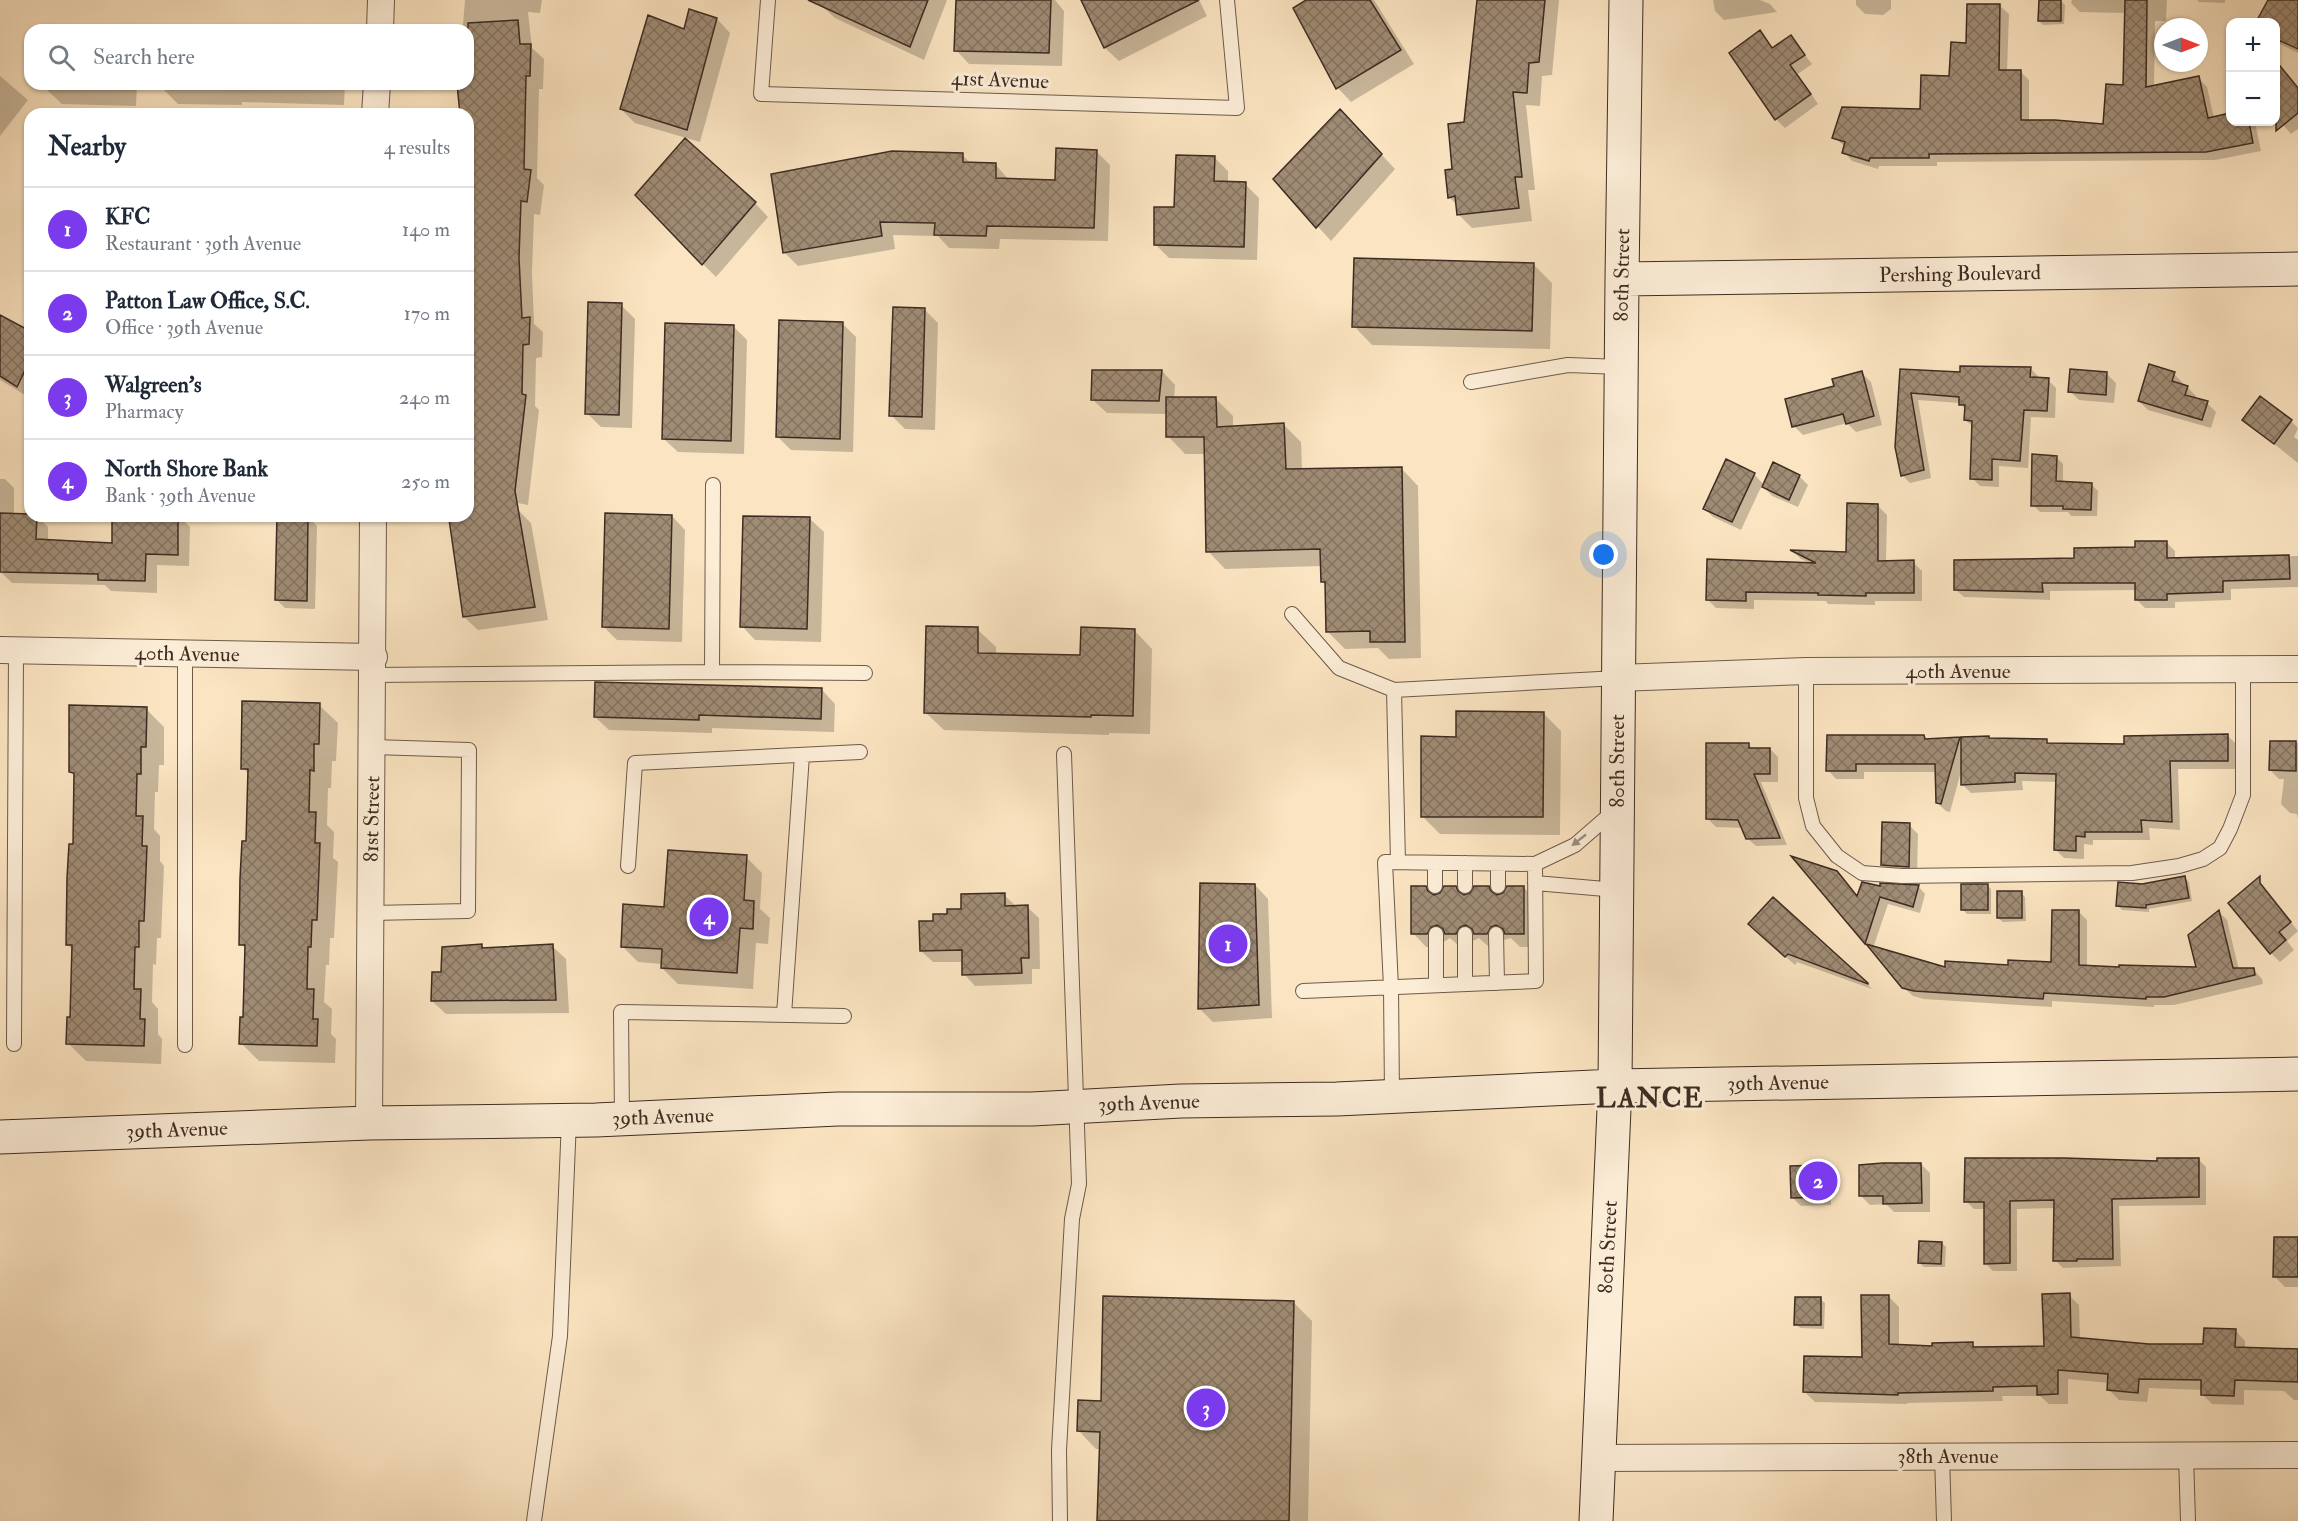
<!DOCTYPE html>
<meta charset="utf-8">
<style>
body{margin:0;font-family:"IM FELL Double Pica",serif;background:#f2f2f3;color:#1f2937}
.controls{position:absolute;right:18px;top:18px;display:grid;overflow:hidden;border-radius:12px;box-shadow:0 2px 4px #0004}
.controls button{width:54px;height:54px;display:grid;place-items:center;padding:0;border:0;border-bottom:2px solid #e0e1e3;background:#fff;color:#1f2937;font:30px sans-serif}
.compass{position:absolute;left:2154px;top:18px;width:54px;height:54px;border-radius:50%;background:#fff;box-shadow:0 2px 4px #0004;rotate:90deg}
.you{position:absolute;left:1604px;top:555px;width:21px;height:21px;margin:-15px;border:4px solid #fff;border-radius:50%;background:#1a73e8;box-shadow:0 0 0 9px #1a73e833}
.badge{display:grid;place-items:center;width:39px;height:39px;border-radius:50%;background:#7c3aed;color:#fff;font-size:20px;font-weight:700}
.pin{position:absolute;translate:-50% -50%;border:3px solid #fff;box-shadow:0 2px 6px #0006}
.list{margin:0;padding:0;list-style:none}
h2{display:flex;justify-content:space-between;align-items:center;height:78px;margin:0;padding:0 24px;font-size:26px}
h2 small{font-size:20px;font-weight:400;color:#747a83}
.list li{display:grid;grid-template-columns:39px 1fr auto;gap:18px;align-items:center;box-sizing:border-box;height:84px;padding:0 24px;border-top:2px solid #e0e1e3}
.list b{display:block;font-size:22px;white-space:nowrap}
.list p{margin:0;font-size:20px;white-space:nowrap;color:#747a83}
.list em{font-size:20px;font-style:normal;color:#747a83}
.icon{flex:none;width:33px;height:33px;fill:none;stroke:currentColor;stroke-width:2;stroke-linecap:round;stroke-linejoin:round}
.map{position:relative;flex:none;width:2298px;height:1521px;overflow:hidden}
.search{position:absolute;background:#fff;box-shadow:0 2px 4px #0004;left:24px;top:24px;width:450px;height:66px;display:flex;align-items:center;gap:15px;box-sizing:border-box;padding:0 21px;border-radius:18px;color:#747a83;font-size:22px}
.panel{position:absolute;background:#fff;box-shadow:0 2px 4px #0004;left:24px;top:108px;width:450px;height:414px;border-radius:18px}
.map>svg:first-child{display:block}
</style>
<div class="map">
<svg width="2298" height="1521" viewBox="0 0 2298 1521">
<defs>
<pattern id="building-cross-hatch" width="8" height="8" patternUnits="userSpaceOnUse" patternTransform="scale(1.5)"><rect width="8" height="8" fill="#a08c75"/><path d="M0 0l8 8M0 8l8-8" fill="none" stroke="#847360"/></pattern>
</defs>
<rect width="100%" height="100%" fill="#fbe4c1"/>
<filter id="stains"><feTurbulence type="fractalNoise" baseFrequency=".00333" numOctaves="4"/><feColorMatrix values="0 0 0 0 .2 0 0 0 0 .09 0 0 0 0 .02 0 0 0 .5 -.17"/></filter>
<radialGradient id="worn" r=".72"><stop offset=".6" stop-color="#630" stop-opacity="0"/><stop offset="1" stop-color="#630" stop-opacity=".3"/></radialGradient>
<path fill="#0003" d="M465,0h77l-2,13 -12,-1 4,36 12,11 -1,30h-4l-2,89 7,7 -4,30 -6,-1 -2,59 2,51 9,8 -1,25 -6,1 -1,48 4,4 -11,95 -60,-11v-380h-7l-3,-30h10v-54h-15v-5h10z
M823,0h124l-23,60 -89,-42 -14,-13z
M957,0h98l9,11 -2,55 -93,-2 -13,-14z
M1083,0h116l8,16 -88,45 -14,-13z
M1309,0h65l40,64 -63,38 -13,-14 -43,-79z
M1479,0h80l-7,75 -10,1 -2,30 -14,-1 9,85h-7l4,31 -60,7 -14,-14v-8l-9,-9 16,-73z
M1713,0h47l10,4 7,8 -53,8 -9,-9z
M1856,0h35v9l-8,6 -18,-1 -9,-9z
M2072,0h95l-1,21h-11l-1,66 44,-9 9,9 7,31 16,-3v7h25l6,29 -46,9 -278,2v4h-58l-1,3 -26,-8 -8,-9 1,-5 -11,-10 88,-26 28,-33 17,-34 33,-38 9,8 -2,57h13l9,9v41l75,5 21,-39 1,-74 -46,-1 -9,-9z
M2197,0h28v3l-26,-1z
M2269,0h29v53l-22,-11v-20h-18z
M2061,1l4,4 -1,19 -21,1 -4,-4z
M717,19l13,14 -30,109 -65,-19 -14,-14 64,-78z
M1760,32l14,17 17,-12 21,27 -14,10 20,30 -33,24 -9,-9z
M2276,61l22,27v41l-7,5 -15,-17v-31l5,-5 -5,-4z
M0,76l28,24 -28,36z
M48,84h89l-1,22 -74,-2 -14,-13z
M165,84h180l-1,21 -102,-3v3l-64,-1 -14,-14z
M1354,125l41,44 -64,72 -56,-62z
M1096,151l14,14 -2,76 -108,-2 -1,10 -50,-1 -11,-12 -45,-1 2,14 -97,17 -14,-14 178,-97 10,9 24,1 13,15 48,1z
M1215,158l13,13v12l17,1 14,14 -2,62 -88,-2 -14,-14 21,-35z
M755,203l13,14 -52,60 -13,-13z
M1533,264l19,19 -2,66 -178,-4 -18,-19z
M621,305l14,14 -3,109 -31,-1 -14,-14z
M924,309l14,14 -3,107 -30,-1 -14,-14z
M0,316l30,17v65l-30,-18z
M842,323l14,14 -3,115 -62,-2 -13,-13z
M733,326l14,14 -3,114 -66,-2 -14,-13z
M2030,368l8,8v3l10,1 8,8 -1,30 -24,-1 -3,51 -29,-2v21l-19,-1 -8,-8 1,-51 -7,-7v-10l-6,-7 -42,-3 13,78 -21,5 -8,-8v-105l59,4z
M1162,371l13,14 -1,14 41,-1 18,18v12l51,-3 17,17 1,28 99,-2 17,18 3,172 -32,1 -11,-11 -33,1 -18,-18 -1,-46 -4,-4v-15l-97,3 -17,-18 -2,-97h-21l-17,-18v-22l-61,-1 -14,-13z
M1862,373l9,9 11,43 -26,7 -9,-9 -44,12 -9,-9 42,-39z
M2107,374l9,9 -2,20 -35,-3 -9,-9z
M2174,374l9,9 -1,3 5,1 9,9 -1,3 12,4 9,9 -5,16 -63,-18 -9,-9z
M2244,420l47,1 7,7 -4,9 4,3v23z
M2056,457l7,7v19l28,1 7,7 -1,25h-26l-3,-4h-28l-7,-7z
M1754,474l10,11 35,-9 9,9 -10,22 -26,-11 -10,-11 -21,45 -28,-13 -9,-9z
M0,479h5l9,9v27l23,1 11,11v14l65,4 1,-29h65l11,11 -1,39 -32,-1v28l-46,-2 -6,-6 -93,-2 -12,-12z
M1878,506l9,9 -1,47h27l9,9v30h-47v4l-47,-1 -2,-3 -72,-1v9l-38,-1 -9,-9 105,-35 -11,-5 -7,-7 53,1z
M517,509l14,14 17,97 -70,10 -14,-13z
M672,516l13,14 -3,112 -65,-2 -14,-14z
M308,517l9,9 -2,83 -30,-1 -9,-9z
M810,519l14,13 -3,110 -66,-2 -13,-14z
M2166,542l9,9v9l123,-4v31l-67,2v11l-56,2v6h-30l-8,-8v-10l-87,1v9l-86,-3 -9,-8 120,-29z
M977,629l19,18v8l85,2 53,-27 18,19 -2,85 -41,-1v2l-165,-5 -19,-18z
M822,690l13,14 -1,28 -122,-4v5l-103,-3 -14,-13z
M319,705l19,18 -2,38h-4l-1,27h-3l-1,37 7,7 -1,26 5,4 -4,76h-4l-1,27h-3l-2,37 8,7 -1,25 5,5 -1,24 -76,-2 -18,-18 4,-24 2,-69 -6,-6 8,-170 -6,-6z
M146,709l18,18v38h-5l-1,27h-3l-1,37 6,7v25l4,5 -3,72h-4l-1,27 -3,-1 -1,38 6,7v25l4,5 -1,25 -75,-3 -18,-18 4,-24 1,-69 -5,-5 8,-168 -6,-5z
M1543,713l18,18 -1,104 -120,-1 -18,-18 36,-78z
M1924,736l4,5 31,-2 4,4 27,-4 56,2 4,3 76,2 102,-10 8,8v25h-58l2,61 -31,-2 1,12h-57v5l-9,-1v15l-20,-1 -8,-8 1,-68 -35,-1 1,9 -52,3 -8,-8 -1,-17 -12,44 -4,-1 -9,-8v-31h-73v7h-28l-8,-9z
M2271,742l27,1v76l-1,-5 -7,-1 -9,-9 3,-25h-5l-9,-9z
M1749,745l4,4h17l8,8v25h-17l26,63 -31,1 -9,-8 -4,-10 -27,-1 -8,-8z
M1909,825l9,9 -1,41 -26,-1 -9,-9z
M746,857l16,16 -2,36 10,9 -2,26 -12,-1 -3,46 -75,-5 -16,-16v-4l-24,-2 -16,-16 44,-37z
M1796,859l62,39 24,-10 36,-2 7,8 -5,19 -32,-9 -15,44 73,21 106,-6 26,-52 9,9v47l111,2 21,-57 8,8 12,50h15l8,9 1,5 -89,21h-20v2l-102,-6v6l-128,-8 -11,-3 -10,-9z
M2185,878l4,4 3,19 -43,8v3l-27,-2 -4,-4 25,-21z
M1255,885l13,14 4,119 -59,4 -13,-13z
M1987,885l4,4v25h-24l-4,-4z
M1425,888l9,8 21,-8 9,8 24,-8 9,8 27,-8 14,13v46h-18l-9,-9 -7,2 -3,7h-12l-10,-9 -19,9 -10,-9 -8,5 -1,4h-15l-13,-14z
M2265,890l33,41 -11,10 7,9 -14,12 -9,-9z
M2021,893l4,4 1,24 -23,1 -5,-4z
M1004,895l13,12h10l12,11 1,51h-8v15l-57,2 -11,-12v-12h-31l-12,-11 14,-29 13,-7z
M1773,899l94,85 5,5 -75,-27 -2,3 -36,-32z
M482,946l3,3 67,-3 14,13 3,54 -123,1 -14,-13 10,-27z
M2198,1159l8,8v38l-87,1 2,60 -58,2 -8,-8 1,-52 -39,1v62h-24l-8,-8v-54h-11l-8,-8 192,-38z
M1921,1164l9,9v39h-36l-8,-8 -16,1 -9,-9z
M1823,1167l8,9v29l-30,1 -9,-9z
M2298,1239v48h-13l-10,-10z
M1942,1243l4,4 -1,20h-21l-5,-4z
M2069,1295l10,10 1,34 69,6 56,1 30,-16 10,11v8l53,1v50h-4l-10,-9 -40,-1v15l-32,-1 -10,-10v-4l-53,-2 -2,14 -28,-2 -11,-11 1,-6 -41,-4v25h-19l-9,-8h-38l1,5 -96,2v1l-92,-2 -10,-10 58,-34 26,-61 10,10v39l34,2 39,-4 5,5 68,-1z
M1820,1299l5,4 -1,26 -24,-1 -4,-4z
M1294,1303l18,18 -4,200h-209l2,-72h-5l-18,-19 24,-28z"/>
<path fill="url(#building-cross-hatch)" stroke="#3e2c22" stroke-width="1.5" d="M808,0h120l-18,47z
M956,0h95l-2,53 -95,-2z
M1081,0h118l-95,48z
M1306,0h64l31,50 -65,39 -43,-81z
M1477,0h68l-6,62 -10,1 -2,30 -14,-1 9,85h-7l4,31 -62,7 -2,-19 -7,2 -3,-28 7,-1 -4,-45 16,-2z
M2039,0h22v21h-23z
M2125,0h22l-1,87 53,-11 9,42 22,-5v9h19l4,21 -47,9 -277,2v4h-59l-1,3 -27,-8 3,-11 -13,-4 10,-31 78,2 1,-34 28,1 2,-34 15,1 1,-39h33l-1,66h22v50h34l48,4 3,-40 17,1z
M2268,0h30v49l-22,-10v-17h-20z
M689,9l28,9 -30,112 -67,-21 28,-94 36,14z
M518,20l2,24h11l-1,32h-4l-2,93 7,1 -4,32 -6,-1 -2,57 3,60 8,-1 -1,27 -6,1 -1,49 4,1 -11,96 20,116 -72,10 -14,-98 19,-3v-402h-8l-3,-30h11v-61z
M1760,30l12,18 19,-13 14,20 -15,10 21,29 -36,26 -46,-67z
M2276,61l22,27v25l-22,18z
M1340,109l42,45 -66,74 -43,-49z
M685,138l71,64 -54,63 -67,-70z
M1056,148l41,2 -3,78 -107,-2 -1,10 -52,-1 1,-12 -55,-1 2,14 -99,17 -12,-79 121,-23 71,2v9l33,1v15l59,2z
M1176,155l39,1 -1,25 32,1 -2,65 -90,-2v-38h20z
M1354,258l180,5 -2,68 -180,-4z
M588,302l34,1 -3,112 -34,-1z
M893,307l32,1 -3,109 -33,-1z
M0,315l30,16v29l-13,27 -17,-11z
M779,320l64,2 -3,117 -64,-2z
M665,323l69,2 -3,116 -69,-2z
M2149,364l26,8 -3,9 16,5 -3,9 23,6 -6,19 -64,-19z
M1960,366l71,1 -1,10 19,1 -2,33 -23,-1 -4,51 -28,-2v21l-22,-1 2,-58 -8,-1 1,-15h-6v-8l-48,-4 13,77 -23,6 -6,-29 5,-78 60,3z
M2070,369l37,3 -1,23 -38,-3z
M1092,370h70l-3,31 -68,-1z
M1862,371l12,45 -28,8 -3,-10 -51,13 -7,-28 49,-13 -2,-7z
M2260,396l32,24 -18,24 -32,-24z
M1166,397h50l1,30 67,-4 2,46 116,-2 3,175h-35v-11l-44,1 -1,-50h-4l-1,-33 -114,3 -2,-115h-38z
M2032,454l25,2 -1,25 36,2 -1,27 -28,-1v-3h-32z
M1726,459l29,14 -23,49 -29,-13z
M1773,462l27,13 -11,25 -27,-13z
M1847,503l31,1v57l36,-1v33h-48v3l-48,-1v-2l-72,-1v9l-40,-1 1,-41 109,4 -26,-13 56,2z
M0,513l30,1v2h7l-1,23 76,4v-27h66v39l-32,-1 -1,27 -47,-1v-6l-98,-2z
M605,513l67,2 -3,114 -67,-2z
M277,516h31l-1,85 -32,-1z
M743,516l67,1 -3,112 -67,-2z
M2135,541h32v17l122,-3 1,24 -67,2v11l-56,2v6h-32v-17h-93l1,9 -89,-2v-30l120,-2v-10l61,-1z
M926,626l52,1v26l102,2 1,-28 54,2 -2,87 -42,-1v2l-167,-4z
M595,682l227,6 -1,31 -122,-4v5l-105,-3z
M242,701l78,2 -1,41h-5v27l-4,-1 -1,42h7l-1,31h5l-1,26 -2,51h-5l-1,27h-3l-1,42h7l-1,30h5l-1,27 -78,-2 1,-27h3l2,-72h-6l1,-67 2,-37h4l2,-72h-7z
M69,705l78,2 -1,40h-5v27h-4l-1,42h7l-1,30h5l-3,75h-5v26h-4l-1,42h7l-1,30h5l-1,27 -78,-2 1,-27h3l2,-72h-6l1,-67 2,-34h4l1,-71 -5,-1z
M1456,711l88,1 -1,105h-122v-81l35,1z
M2228,734v27h-58l2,61 -31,-2 1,12h-57v5l-9,-1v15l-22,-1 2,-76 -41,-1v9l-54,3v-48l28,-1v2l58,1v4l77,1v-8z
M1827,735h97l1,4 35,-2 -19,67 -5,-1 -1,-39h-79v7h-30z
M2270,741h26v30l-27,-1z
M1706,743h43v5h21v26h-16l26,64 -34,1 -8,-19 -32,-1z
M1882,822l28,1 -1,44 -28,-2z
M668,850l79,5 -3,45 10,1 -1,28 -13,-1 -3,45 -76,-5 1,-19 -41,-2 2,-43 41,3z
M1791,856l46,15 20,25 5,-14 18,4v-3l39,2 -6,22 -33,-10 -15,47z
M2185,876l4,22 -43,7v3l-30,-2 2,-24 24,2z
M2260,876v7l31,39 -12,10 7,8 -16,14 -42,-51z
M1200,883l55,1 4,121 -61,4z
M1961,884h27v26h-27z
M1411,886h15l2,5 6,4 6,-2 4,-7h12l2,5 6,4 6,-2 4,-7h15l2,5 6,4 6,-2 4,-7h17v48h-19l-2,-5 -7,-4 -5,2 -4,7h-13l-2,-5 -6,-4 -6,2 -4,7h-11l-2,-5 -6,-4 -6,2 -4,7h-16z
M1997,891h25v27h-25z
M1005,893v13l23,-1 1,53h-8l1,15 -60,2v-25l-42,1 -1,-30h14v-7h14v-5h14v-15z
M1773,897l95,86v1l-80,-30 -3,3 -37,-33z
M2052,910h27v55l40,2v-2l77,2 -8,-32 31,-25 14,58h21l1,7 -91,22h-18v2l-102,-6 -1,6 -129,-8 -12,-3 -36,-44 79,23v-6l63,4v-5l43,2z
M482,944v4l71,-4 3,56 -125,1 1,-29h9l1,-25z
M1965,1158h99l93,3v-3h42v39l-87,2 1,60h-36v2h-24l1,-61 -44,1v62l-26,1v-62h-20z
M1883,1163h38l1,40 -39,1v-8h-24v-31z
M1823,1165v32l-32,1 -1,-32z
M2274,1237h24v40h-25z
M1919,1241l23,1 -1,22 -23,-1z
M2070,1293l1,44 78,7h54l1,-16 32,1 -1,18 63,2v33l-63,-2 -1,16 -33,-1v-15l-62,-1 -1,14 -31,-3 1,-16 -50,-4v24l-21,1v-9l-44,1v4l-95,2v2l-95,-3 1,-36 58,1 -1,-62h28v49l43,2v-3l41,-1v5l71,-1 -2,-52z
M1103,1296l191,5 -5,220h-192l3,-89 -23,-1 1,-31 23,1z
M1795,1297h26v28h-27z"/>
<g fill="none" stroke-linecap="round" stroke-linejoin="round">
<g stroke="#6d5a4a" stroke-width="16">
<path id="lane" d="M768,0l-7,94 476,14 -10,-108
M1471,382l97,-17 53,2
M1292,614l47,54 55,22 224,-12
M185,654v391
M1806,671v127l7,28 24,30 25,17 40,3 230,-3 47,-7 24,-7 17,-11 10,-19 13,-34v-126
M712,672l153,1
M373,675l339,-3 1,-187
M1394,690l4,172
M1435,863v23
M1465,863v23
M1498,864v22
M1535,864l40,-19 38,-33
M628,866l7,-103 225,-11
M1535,883l82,7
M371,913l97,-2 1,-161 -96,-3
M1436,934v51
M1465,934v50
M1496,934l1,49
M1303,991c77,-4 155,-7 233,-10l-1,-117 -150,-2 6,125 1,109
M784,1015l18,-260
M14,1044l2,-394
M622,1119l-1,-107 223,4
M2186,1455l2,66
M1942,1456l2,65
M534,1521l26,-185 9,-216
M1060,1521l-1,-71 13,-231 7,-35 -15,-430"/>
</g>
<g stroke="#6d5a4a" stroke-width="28">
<path id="street" d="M380,30l1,-30
M375,114l2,-30
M0,650l374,7
M1618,678l188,-7 492,-2
M369,1123l4,-607
M1598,1458l700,-3"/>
</g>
<g stroke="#3e2c22" stroke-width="35">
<path id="secondary" d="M1622,279l676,-10
M0,1137l369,-14 227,-3 242,-11h194l149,-8 156,-2 278,-13 683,-12
M1596,1521l19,-435 7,-807 4,-279"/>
</g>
<use href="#lane" stroke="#fcedd7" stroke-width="14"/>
<use href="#street" stroke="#fcedd7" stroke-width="26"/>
<use href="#secondary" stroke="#fcedd7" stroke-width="33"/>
</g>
<defs><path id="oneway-solid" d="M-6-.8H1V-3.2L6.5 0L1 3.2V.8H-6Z" transform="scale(1.5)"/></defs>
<use fill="#9d8c7c" href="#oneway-solid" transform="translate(1579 840) rotate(142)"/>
<g text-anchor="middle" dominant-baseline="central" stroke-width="6" stroke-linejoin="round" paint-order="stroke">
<g font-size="21" fill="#3e2c22" stroke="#fcedd7">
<text transform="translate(1000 80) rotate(2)">41st Avenue</text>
<text transform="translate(1960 274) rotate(-1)">Pershing Boulevard</text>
<text transform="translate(1622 275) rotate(-89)">80th Street</text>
<text transform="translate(187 654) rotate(1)">40th Avenue</text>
<text x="1958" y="671">40th Avenue</text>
<text transform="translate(1617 761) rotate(-90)">80th Street</text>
<text transform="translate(372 819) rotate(-89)">81st Street</text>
<text transform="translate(1778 1083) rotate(-1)">39th Avenue</text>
<text transform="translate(1149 1103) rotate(-2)">39th Avenue</text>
<text transform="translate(663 1117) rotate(-2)">39th Avenue</text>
<text transform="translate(177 1130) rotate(-2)">39th Avenue</text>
<text transform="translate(1608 1247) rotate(-87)">80th Street</text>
<text x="1948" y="1456">38th Avenue</text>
</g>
<g font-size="27" font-weight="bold" letter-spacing="1.5" fill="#3e2c22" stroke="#fcedd7">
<text x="1650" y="1098">LANCE</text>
</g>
</g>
<rect width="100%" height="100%" filter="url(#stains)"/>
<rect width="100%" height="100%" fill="url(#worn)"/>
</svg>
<div class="controls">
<button>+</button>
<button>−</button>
</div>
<svg class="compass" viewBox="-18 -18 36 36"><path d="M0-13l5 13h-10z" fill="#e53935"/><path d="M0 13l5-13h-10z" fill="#747a83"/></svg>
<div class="you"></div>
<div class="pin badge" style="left:1228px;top:944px">1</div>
<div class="pin badge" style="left:1818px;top:1181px">2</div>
<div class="pin badge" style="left:1206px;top:1408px">3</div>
<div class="pin badge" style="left:709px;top:917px">4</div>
<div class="search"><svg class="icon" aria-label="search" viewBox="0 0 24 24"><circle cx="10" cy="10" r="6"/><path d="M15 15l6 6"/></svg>Search here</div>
<section class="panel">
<h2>Nearby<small>4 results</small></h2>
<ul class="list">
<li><span class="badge">1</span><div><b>KFC</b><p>Restaurant · 39th Avenue</p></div><em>140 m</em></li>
<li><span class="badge">2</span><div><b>Patton Law Office, S.C.</b><p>Office · 39th Avenue</p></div><em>170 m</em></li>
<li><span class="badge">3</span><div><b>Walgreen's</b><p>Pharmacy</p></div><em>240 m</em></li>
<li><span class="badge">4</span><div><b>North Shore Bank</b><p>Bank · 39th Avenue</p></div><em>250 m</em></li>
</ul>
</section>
</div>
